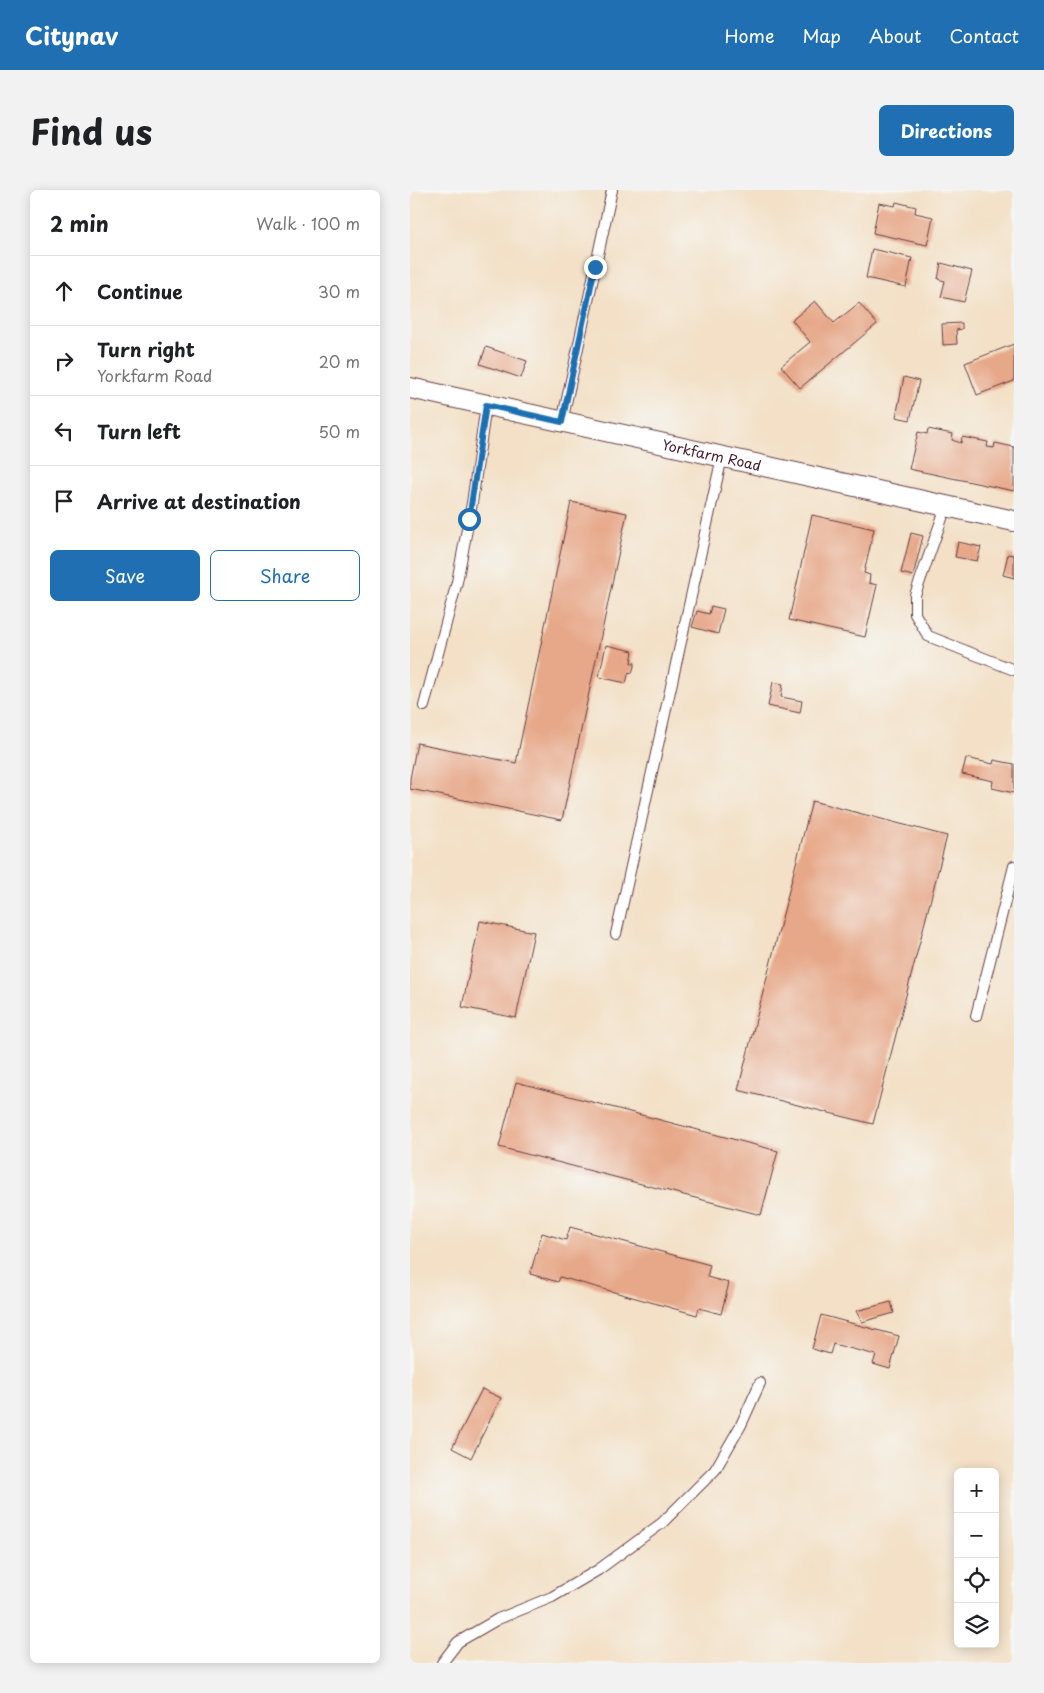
<!DOCTYPE html>
<meta charset="utf-8">
<style>
body{margin:0;font-family:"Playpen Sans",sans-serif;background:#f2f2f2;color:#202124}
.controls{position:absolute;right:15px;bottom:15px;display:grid;overflow:hidden;border-radius:8px;box-shadow:0 2px 12px #0003}
.controls button{width:45px;height:45px;display:grid;place-items:center;padding:0;border:0;border-bottom:1px solid #e0e0e0;background:#fff;color:#202124;font:25px sans-serif}
.stop{position:absolute;width:15px;height:15px;margin:-11px;border:4px solid #1f6fb2;border-radius:50%;background:#fff}
.stop.end{background:#1f6fb2;border-color:#fff;box-shadow:0 1px 5px #0008}
.list{margin:0;padding:0;list-style:none}
h2{display:flex;justify-content:space-between;align-items:center;height:65px;margin:0;padding:0 20px;font-size:21px}
h2 small{font-size:16px;font-weight:400;color:#757577}
.list li{display:grid;grid-template-columns:32px 1fr auto;gap:15px;align-items:center;box-sizing:border-box;height:70px;padding:0 20px;border-top:1px solid #e0e0e0}
.list b{display:block;font-size:19px;white-space:nowrap}
.list p{margin:0;font-size:16px;white-space:nowrap;color:#757577}
.list em{font-size:16px;font-style:normal;color:#757577}
.actions{display:flex;gap:10px;padding:15px 20px}
.actions a{flex:1;padding:11px 0;border:1px solid #1f6fb2;border-radius:8px;text-align:center;font-size:18px;color:#1f6fb2}
.actions .main{background:#1f6fb2;color:#fff}
.icon{flex:none;width:28px;height:28px;fill:none;stroke:currentColor;stroke-width:2;stroke-linecap:round;stroke-linejoin:round}
.map{position:relative;flex:none;width:604px;height:1473px;overflow:hidden;border-radius:8px}
header{display:flex;align-items:center;gap:30px;box-sizing:border-box;height:70px;padding:0 25px;background:#1f6fb2;color:#fff}
header strong{font-size:24px}
nav{display:flex;gap:28px;margin-inline-start:auto;font-size:18px}
.intro{display:flex;align-items:center;justify-content:space-between;box-sizing:border-box;height:120px;padding:0 30px}
h1{margin:0;font-size:35px}
.button{padding:12px 22px;border-radius:8px;background:#1f6fb2;color:#fff;font-size:18px;font-weight:700}
main{display:flex;gap:30px;padding:0 30px}
aside{flex:1;background:#fff;border-radius:8px;box-shadow:0 2px 12px #0003}
.map>svg:first-child{display:block}
</style>
<header>
<strong>Citynav</strong>
<nav><a>Home</a><a>Map</a><a>About</a><a>Contact</a></nav>
</header>
<div class="intro"><h1>Find us</h1><a class="button">Directions</a></div>
<main>
<aside>
<h2>2 min<small>Walk · 100 m</small></h2>
<ul class="list">
<li><svg class="icon" aria-label="ahead" viewBox="0 0 24 24"><path d="M12 20V5M6 11l6-6 6 6"/></svg><div><b>Continue</b></div><em>30 m</em></li>
<li><svg class="icon" aria-label="right" viewBox="0 0 24 24"><path d="M7 20v-9h11M14 6l5 5-5 5"/></svg><div><b>Turn right</b><p>Yorkfarm Road</p></div><em>20 m</em></li>
<li><svg class="icon" aria-label="left" viewBox="0 0 24 24"><path d="M17 20v-9H6M10 6l-5 5 5 5"/></svg><div><b>Turn left</b></div><em>50 m</em></li>
<li><svg class="icon" aria-label="arrive" viewBox="0 0 24 24"><path d="M6 21V4h12l-3 4 3 4H6"/></svg><div><b>Arrive at destination</b></div></li>
</ul>
<div class="actions"><a class="main">Save</a><a>Share</a></div>
</aside>
<div class="map">
<svg width="604" height="1473" viewBox="0 0 604 1473">
<rect width="100%" height="100%" fill="#f6f6f2"/>
<filter id="ink" filterUnits="userSpaceOnUse"><feTurbulence type="fractalNoise" baseFrequency=".02" numOctaves="2"/><feDisplacementMap in="SourceGraphic" scale="10" xChannelSelector="R" yChannelSelector="G"/><feConvolveMatrix kernelMatrix="1 2 1 2 8 2 1 2 1" color-interpolation-filters="sRGB"/></filter>
<filter id="wash" filterUnits="userSpaceOnUse"><feTurbulence type="fractalNoise" baseFrequency=".0096" numOctaves="4" result="noise"/><feDisplacementMap in="SourceGraphic" scale="20" xChannelSelector="R" yChannelSelector="G"/><feGaussianBlur stdDeviation="1.12" result="paint"/><feColorMatrix in="noise" values="0 0 0 0 0 0 0 0 0 0 0 0 0 0 0 0 0 1.4 0 .05"/><feComposite in="paint" operator="in"/></filter>
<g filter="url(#wash)">
<rect width="100%" height="100%" fill="#f3e0c6"/>
<g id="blocks">
<path fill="#e7a889" d="M486,12l20,5 -1,6 18,4 -6,28 -54,-12 6,-30 16,3z
M462,59l40,9 -6,29 -40,-9z
M531,73l31,8 -8,31 -23,-5 4,-16 -7,-2z
M405,111l19,22 25,-20 18,21 -77,64 -19,-22 29,-24 -18,-22z
M552,133v6l-6,1 1,14 -14,1 -1,-21z
M604,154v37l-37,14 -12,-32z
M76,157l41,14 -6,17 -41,-14z
M494,187l15,4 -9,39 -14,-3z
M518,239l25,5 -1,6 9,3 1,-6 26,5 -1,5 7,1 1,-5 19,4v44l-105,-22 9,-37 9,2z
M161,312l56,11 -65,307 -152,-31v-10l7,-36 99,20z
M402,325l62,14 -10,44 6,2 -1,8 8,2 -12,52 -76,-17z
M501,343l12,3 -10,40 -12,-3z
M548,352l23,5 -4,14 -22,-4z
M598,364l6,1v23l-11,-3z
M301,416l13,3 -6,25 -26,-7 5,-16 12,3z
M196,455l27,6 -2,12h4l-3,10 -3,-1 -3,11 -27,-6z
M363,492l10,2 -2,13 21,4 -2,12 -32,-7z
M556,568l27,6 1,-4 20,4v29l-22,-5 1,-7 -31,-7z
M402,611l135,35 -74,288 -135,-34z
M70,731l54,11 -18,86 -54,-11z
M106,892l262,69 -17,64 -262,-68z
M160,1037l140,38 -3,12 22,6 -8,31 -22,-6 -2,7 -137,-38 -2,5 -28,-8 12,-41 24,7z
M481,1112l3,11 -32,9 -6,-11z
M411,1125l78,21 -9,33 -17,-5 3,-9 -43,-11 -3,10 -18,-5z
M72,1199l19,9 -30,60 -19,-10z"/>
</g>
</g>
<g filter="url(#ink)">
<use href="#blocks" fill-opacity="0" stroke="#633c42" stroke-width="1"/>
<g fill="none" stroke-linecap="round" stroke-linejoin="round">
<g stroke="#633c42" stroke-width="12">
<path id="service" d="M152,232l50,-232
M536,317l-31,88v19l13,22 86,34
M14,516l33,-124 15,-79 14,-98
M206,744l106,-477
M566,826l38,-150
M32,1473l16,-21 40,-23 54,-22 46,-27 64,-47 53,-53 26,-45 19,-42"/>
</g>
<g stroke="#633c42" stroke-width="22">
<g id="minor">
<path id="s1" d="M0,198l604,133"/>
</g>
</g>
<use href="#service" stroke="#fff" stroke-width="10"/>
<use href="#minor" stroke="#fff" stroke-width="20"/>
</g>
</g>
<g fill="none" stroke-linecap="round" stroke-linejoin="round" filter="url(#ink)">
<path stroke="#1f6fb2" stroke-width="6" d="M59,329l17,-114 76,17 33,-155"/>
</g>
<g text-anchor="middle" dominant-baseline="central" stroke-width="4" stroke-linejoin="round" paint-order="stroke">
<g font-size="14" fill="#4a1f2b" stroke="#f6f6f2">
<text stroke="none"><textPath href="#s1" startOffset="309">Yorkfarm Road</textPath></text>
</g>
</g>
</svg>
<div class="controls">
<button>+</button>
<button>−</button>
<button><svg class="icon" aria-label="locate" viewBox="0 0 24 24"><circle cx="12" cy="12" r="6"/><path d="M12 2v4M12 18v4M2 12h4M18 12h4"/></svg></button>
<button><svg class="icon" aria-label="layers" viewBox="0 0 24 24"><path d="M12 4l9 5-9 5-9-5zM3 14l9 5 9-5"/></svg></button>
</div>
<div class="stop" style="left:59px;top:329px"></div>
<div class="stop end" style="left:185px;top:77px"></div>
</div>
</main>
